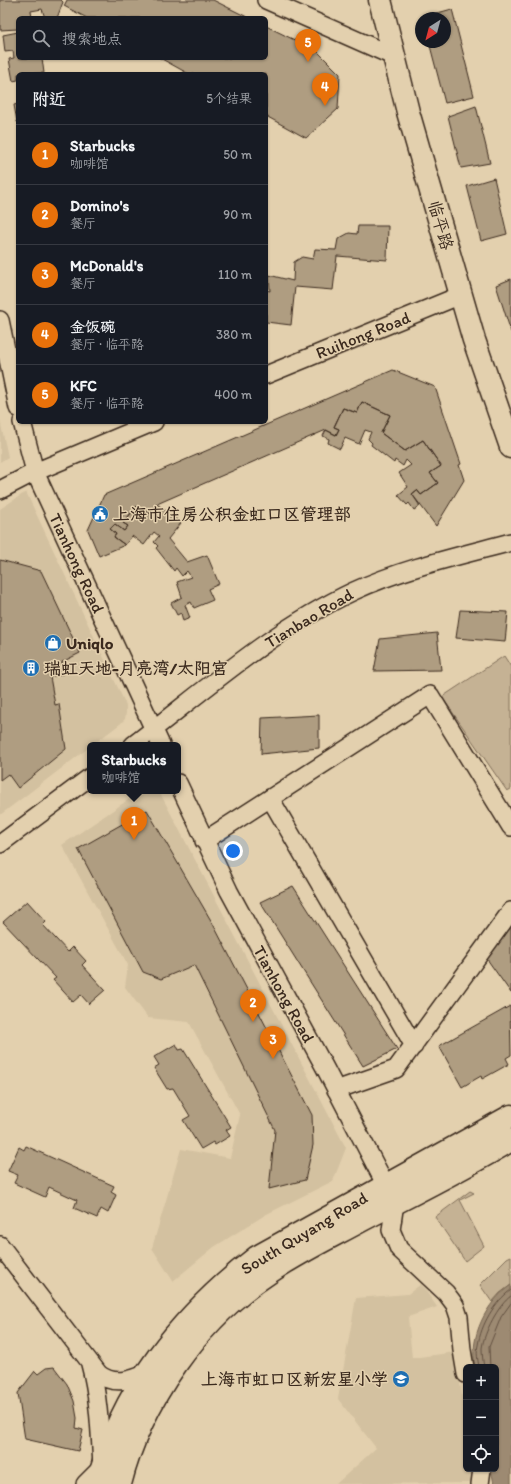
<!DOCTYPE html>
<html lang="zh">
<meta charset="utf-8">
<style>
body{margin:0;font-family:Itim,"LXGW WenKai TC",sans-serif;background:#20242c;color:#f1f3f6}
.controls{position:absolute;right:12px;bottom:12px;display:grid;overflow:hidden;border-radius:6px;box-shadow:0 1px 3px #0004}
.controls button{width:36px;height:36px;display:grid;place-items:center;padding:0;border:0;border-bottom:1px solid #363941;background:#171b24;color:#f1f3f6;font:20px sans-serif}
.compass{position:absolute;left:415px;top:12px;width:36px;height:36px;border-radius:50%;background:#171b24;box-shadow:0 1px 3px #0004;rotate:216deg}
.you{position:absolute;left:233px;top:851px;width:14px;height:14px;margin:-10px;border:3px solid #fff;border-radius:50%;background:#1a73e8;box-shadow:0 0 0 6px #1a73e833}
.badge{display:grid;place-items:center;width:26px;height:26px;border-radius:50%;background:#8c9099;color:#fff;font-size:13px;font-weight:700}
.pin{position:absolute;translate:-50% -33px;filter:drop-shadow(0 1px 2px #0008)}
.pin::after{content:'';position:absolute;top:21px;width:14px;height:12px;background:inherit;clip-path:polygon(0 0,100% 0,50% 100%)}
.popup{position:absolute;left:87px;top:742px;width:94px;height:52px;box-sizing:border-box;display:grid;place-content:center;border-radius:6px;background:#171b24;filter:drop-shadow(0 1px 3px #0005);font-size:13px;white-space:nowrap;color:#9ea1a6}
.popup b{font-size:15px;color:#f1f3f6}
.popup::after{content:'';position:absolute;left:50%;top:100%;margin-left:-8px;border:8px solid transparent;border-top-color:#171b24}
.list{margin:0;padding:0;list-style:none}
h2{display:flex;justify-content:space-between;align-items:center;height:52px;margin:0;padding:0 16px;font-size:17px}
h2 small{font-size:13px;font-weight:400;color:#9ea1a6}
.list li{display:grid;grid-template-columns:26px 1fr auto;gap:12px;align-items:center;box-sizing:border-box;height:60px;padding:0 16px;border-top:1px solid #363941}
.list b{display:block;font-size:15px;white-space:nowrap}
.list p{margin:0;font-size:13px;white-space:nowrap;color:#9ea1a6}
.list em{font-size:13px;font-style:normal;color:#9ea1a6}
.icon{flex:none;width:22px;height:22px;fill:none;stroke:currentColor;stroke-width:2;stroke-linecap:round;stroke-linejoin:round}
.map{position:relative;flex:none;width:511px;height:1484px;overflow:hidden}
.search{position:absolute;background:#171b24;box-shadow:0 1px 3px #0004;left:16px;top:16px;width:252px;height:44px;display:flex;align-items:center;gap:10px;box-sizing:border-box;padding:0 14px;border-radius:6px;color:#9ea1a6;font-size:15px}
.panel{position:absolute;background:#171b24;box-shadow:0 1px 3px #0004;left:16px;top:72px;width:252px;height:352px;border-radius:6px}
.map>svg:first-child{display:block}
</style>
<div class="map">
<svg width="511" height="1484" viewBox="0 0 511 1484">
<rect width="100%" height="100%" fill="#e3d0ae"/>
<filter id="ink" filterUnits="userSpaceOnUse"><feTurbulence type="fractalNoise" baseFrequency=".025" numOctaves="2"/><feDisplacementMap in="SourceGraphic" scale="8" xChannelSelector="R" yChannelSelector="G"/><feConvolveMatrix kernelMatrix="1 2 1 2 8 2 1 2 1" color-interpolation-filters="sRGB"/></filter>
<g filter="url(#ink)">
<path fill="#d3c1a0" d="M0,420l8,37 -8,5z
M26,492l100,213v8l-1,6 -5,5 -120,91v-306z
M141,791h18l187,357 -13,33 -68,34 -51,32 -41,34 -21,-33 29,-99 49,9 10,-43 -51,-93 -41,-4 -23,-31 3,-22 -66,-120z
M421,1284l16,23 -29,10 4,41 44,-6 10,76v41h5l2,14 -137,1 40,-36 -38,-49 18,-101 52,-4z"/>
<path fill="#c5b294" stroke="#806e59" d="M504,656l7,11v122l-4,2 -65,-94z
M470,1191l4,2 -14,7 24,46 -19,15 -30,-44z
M511,1256v29l-11,8 -8,9 -12,-17 27,-27z"/>
<path fill="#9d8a72" stroke="#766450" d="M511,1285v199h-17l-3,-15h5v-102h-21c-6,-30 11,-65 36,-82z"/>
<g fill="none" stroke-linecap="round" stroke-linejoin="round">
<path stroke="#625040" stroke-width="1" d="M479,1367c-1,-7 -3,-14 -1,-22 3,-20 16,-43 33,-55
M484,1367c-1,-6 -2,-12 -2,-19 2,-15 16,-43 29,-52
M490,1367l-1,-20 12,-30 10,-14"/>
</g>
<path fill="#af9d81" stroke="#3b2a1e" d="M0,0h61l2,2 -6,16h-12l-3,-9 -11,2 1,7h-14v11l-18,1z
M67,0h146l36,18h-162l-23,-12z
M452,9l22,87 -29,7 -16,-61h16v-24l-22,-1z
M266,26l51,25 23,23 -2,35 -32,29 -40,-22v-42h-77l-29,-16h106z
M18,32v26h24l2,15 -26,1v6l-5,1 -4,-22 5,-1 -1,-7 -8,1 -2,-17z
M18,104v18h-1l-3,-17z
M476,106l14,57 -29,5 -13,-52z
M494,178l13,56 -26,7 -14,-55z
M358,226h30l-1,34 -50,-4 -4,34 -38,-3 -4,38 -25,-3v-32l4,1 -1,-16 24,6 1,-19 8,-5 11,2 2,-10 21,1 2,-11 11,-6 8,1z
M511,279v53l-15,-47z
M393,370l42,17 26,77 -2,1 5,15 -28,46 -24,-32 5,-4 4,5 17,-12 -8,-10 11,-7 -18,-26 -18,11 -24,-18 9,-18 -28,-13 -5,11 -14,-5 -9,19 5,2 -3,6 -10,-5 -169,74 -8,10 -12,-8 -14,17 5,3 -4,5 -9,-7 -5,5 6,5 -2,3 11,8 -26,11 -11,-26 16,-35z
M362,402l28,13 -9,18 24,18 18,-11 18,26 -11,7 8,10 -17,12 -4,-5 -5,4 8,12 -6,4 -5,-7 -2,2 -9,-10 10,-8 -9,-14 12,-8 -5,-5 -3,6 -8,-6 -1,3 -23,-18 1,-2 -4,-4 3,-7 -6,-2 -6,14 -14,-6 -5,11 -12,-6 1,-4 -6,-3 3,-6 10,5 3,-6 -5,-2 9,-19 14,5z
M157,504l24,19 -13,16 19,23 20,-7 12,29 -11,5 5,11 -19,8 -3,-6 -6,3 5,13 -7,3 -2,-8 -4,2 -6,-12 11,-6 -5,-15 14,-5 -4,-6 -5,5 -6,-8 -2,3 -18,-23 2,-2 -4,-4 5,-6 -5,-4 -10,13 -12,-9 -7,9 -11,-8 2,-3 -6,-5 5,-5 9,7 4,-5 -5,-3 14,-17 12,8z
M0,560l41,11 39,82 -18,9 1,12 -13,3 5,28 4,-1 7,45 -48,39 -10,-14 -8,6z
M460,610l48,2 -3,30 -49,-4z
M437,633l4,37 -67,1 6,-32z
M319,715v33l-58,6 1,-36z
M147,810l66,114 99,191 1,30 -8,35 -36,9 6,-59 -81,-165 -33,14 -18,-7 -65,-123z
M293,886l104,163 -34,17 -103,-164z
M27,901l19,21 -3,3 25,27 5,-5 13,14 -4,4 23,25 -16,14 -8,-9 -8,7 -20,-22 3,-2 -53,-56z
M511,925v68l-29,-41z
M510,1006l1,49 -5,3 3,6 -27,15 -1,-3 -19,11 -23,-41z
M176,1044l3,6 4,-1 48,78 -5,3 4,6 -15,9 -2,-3 -12,7 -18,-29 7,-4 -17,-28 -6,1 -13,-21 5,-3 -5,-8z
M26,1146l88,40 -3,6 5,3 -8,18 -7,-4 -4,9 -23,-10 3,-8 -28,-13 -4,10 -31,-14 4,-8 -10,-4 11,-24 5,3z
M54,1367l13,17 7,17 3,17 -1,10 7,2 -5,21 -53,-12 -7,-46 17,-22 3,3 8,-6z"/>
<g fill="none" stroke-linecap="round" stroke-linejoin="round">
<g stroke="#3b2a1e" stroke-width="20">
<path id="minor" d="M266,0l129,57
M0,320l18,88
M266,375l195,-80
M22,422l13,50 126,273
M0,490l35,-18 119,-50
M133,745c71,-54 140,-116 221,-154 50,-23 105,-35 157,-49
M178,783l51,108 96,177 70,135 -4,27 8,19 47,44 9,12 4,12 3,33 4,24
M270,798l144,248
M204,841l226,-146 81,132
M0,844l90,-67
M336,1090l60,-21 115,-158
M0,1245l99,129c15,12 33,6 48,-1
M85,1484l17,-17c-2,-35 -3,-70 -12,-103
M480,1484l2,-15"/>
</g>
<g stroke="#3b2a1e" stroke-width="25">
<path id="major" d="M380,0l28,112 66,228 37,107
M98,1484c21,-92 85,-170 159,-227l254,-141
M120,1484c21,-83 78,-165 150,-212 29,-20 61,-35 92,-52 50,-26 101,-51 149,-80"/>
</g>
<use href="#minor" stroke="#e3d0ae" stroke-width="17"/>
<use href="#major" stroke="#e3d0ae" stroke-width="22"/>
</g>
</g>
<defs>
<g id="civic-disc" transform="scale(0.9)"><circle r="9.5" fill="#1f6fb2" stroke="#e3d0ae"/><path d="M-.6-6.5H3V-4.5H.6V-3L4-1V1h2V6H-6V1h2V-1L-.6-3ZM-1.2 2.5V6h2.4V2.5Z" fill="#fff"/></g>
<g id="shop-disc" transform="scale(0.9)"><circle r="9.5" fill="#1f6fb2" stroke="#e3d0ae"/><path d="M-5-2.5h2.3a2.7 3.5 0 0 1 5.4 0H5L5.5 6h-11ZM-1.5-2.5h3a1.5 2.3 0 0 0-3 0Z" fill="#fff"/></g>
<g id="building-disc" transform="scale(0.9)"><circle r="9.5" fill="#1f6fb2" stroke="#e3d0ae"/><path d="M-4-6H4V6H1V3H-1V6H-4ZM-2.5-4.3h1.7v1.8h-1.7ZM.8-4.3h1.7v1.8H.8ZM-2.5-1h1.7V.8h-1.7ZM.8-1h1.7V.8H.8Z" fill="#fff"/></g>
<g id="school-disc" transform="scale(0.9)"><circle r="9.5" fill="#1f6fb2" stroke="#e3d0ae"/><path d="M0-5L7-2L0 1L-7-2ZM-4 1L0 2.5L4 1V4Q0 6-4 4Z" fill="#fff"/></g>
</defs>
<g fill-rule="evenodd">
<use href="#civic-disc" x="100" y="514"/>
<use href="#shop-disc" x="53" y="643"/>
<use href="#building-disc" x="31" y="668"/>
<use href="#school-disc" x="401" y="1379"/>
</g>
<g text-anchor="middle" dominant-baseline="central" stroke-width="3" stroke-linejoin="round" paint-order="stroke">
<g font-size="17" fill="#3b2a1e" stroke="#e3d0ae">
<text transform="translate(441 225) rotate(74)">临平路</text>
<text transform="translate(363 335) rotate(-22)">Ruihong Road</text>
<text transform="translate(77 563) rotate(65)">Tianhong Road</text>
<text transform="translate(309 618) rotate(-31)">Tianbao Road</text>
<text transform="translate(284 994) rotate(61)">Tianhong Road</text>
<text transform="translate(304 1233) rotate(-31)">South Quyang Road</text>
</g>
<g font-size="17" font-weight="bold" fill="#3b2a1e" stroke="#e3d0ae" text-anchor="start">
<text x="113" y="514">上海市住房公积金虹口区管理部</text>
<text x="66" y="643">Uniqlo</text>
<text x="44" y="668">瑞虹天地-月亮湾/太阳宫</text>
<text x="388" y="1379" text-anchor="end">上海市虹口区新宏星小学</text>
</g>
</g>
</svg>
<div class="controls">
<button>+</button>
<button>−</button>
<button><svg class="icon" aria-label="locate" viewBox="0 0 24 24"><circle cx="12" cy="12" r="6"/><path d="M12 2v4M12 18v4M2 12h4M18 12h4"/></svg></button>
</div>
<svg class="compass" viewBox="-18 -18 36 36"><path d="M0-13l5 13h-10z" fill="#e53935"/><path d="M0 13l5-13h-10z" fill="#9ea1a6"/></svg>
<div class="you"></div>
<div class="pin badge" style="left:134px;top:840px;background:#e8710a">1</div>
<div class="popup"><b>Starbucks</b>咖啡馆</div>
<div class="pin badge" style="left:253px;top:1022px;background:#e8710a">2</div>
<div class="pin badge" style="left:273px;top:1059px;background:#e8710a">3</div>
<div class="pin badge" style="left:325px;top:106px;background:#e8710a">4</div>
<div class="pin badge" style="left:308px;top:62px;background:#e8710a">5</div>
<div class="search"><svg class="icon" aria-label="search" viewBox="0 0 24 24"><circle cx="10" cy="10" r="6"/><path d="M15 15l6 6"/></svg>搜索地点</div>
<section class="panel">
<h2>附近<small>5个结果</small></h2>
<ul class="list">
<li><span class="badge" style="background:#e8710a">1</span><div><b>Starbucks</b><p>咖啡馆</p></div><em>50 m</em></li>
<li><span class="badge" style="background:#e8710a">2</span><div><b>Domino's</b><p>餐厅</p></div><em>90 m</em></li>
<li><span class="badge" style="background:#e8710a">3</span><div><b>McDonald's</b><p>餐厅</p></div><em>110 m</em></li>
<li><span class="badge" style="background:#e8710a">4</span><div><b>金饭碗</b><p>餐厅 · 临平路</p></div><em>380 m</em></li>
<li><span class="badge" style="background:#e8710a">5</span><div><b>KFC</b><p>餐厅 · 临平路</p></div><em>400 m</em></li>
</ul>
</section>
</div>
